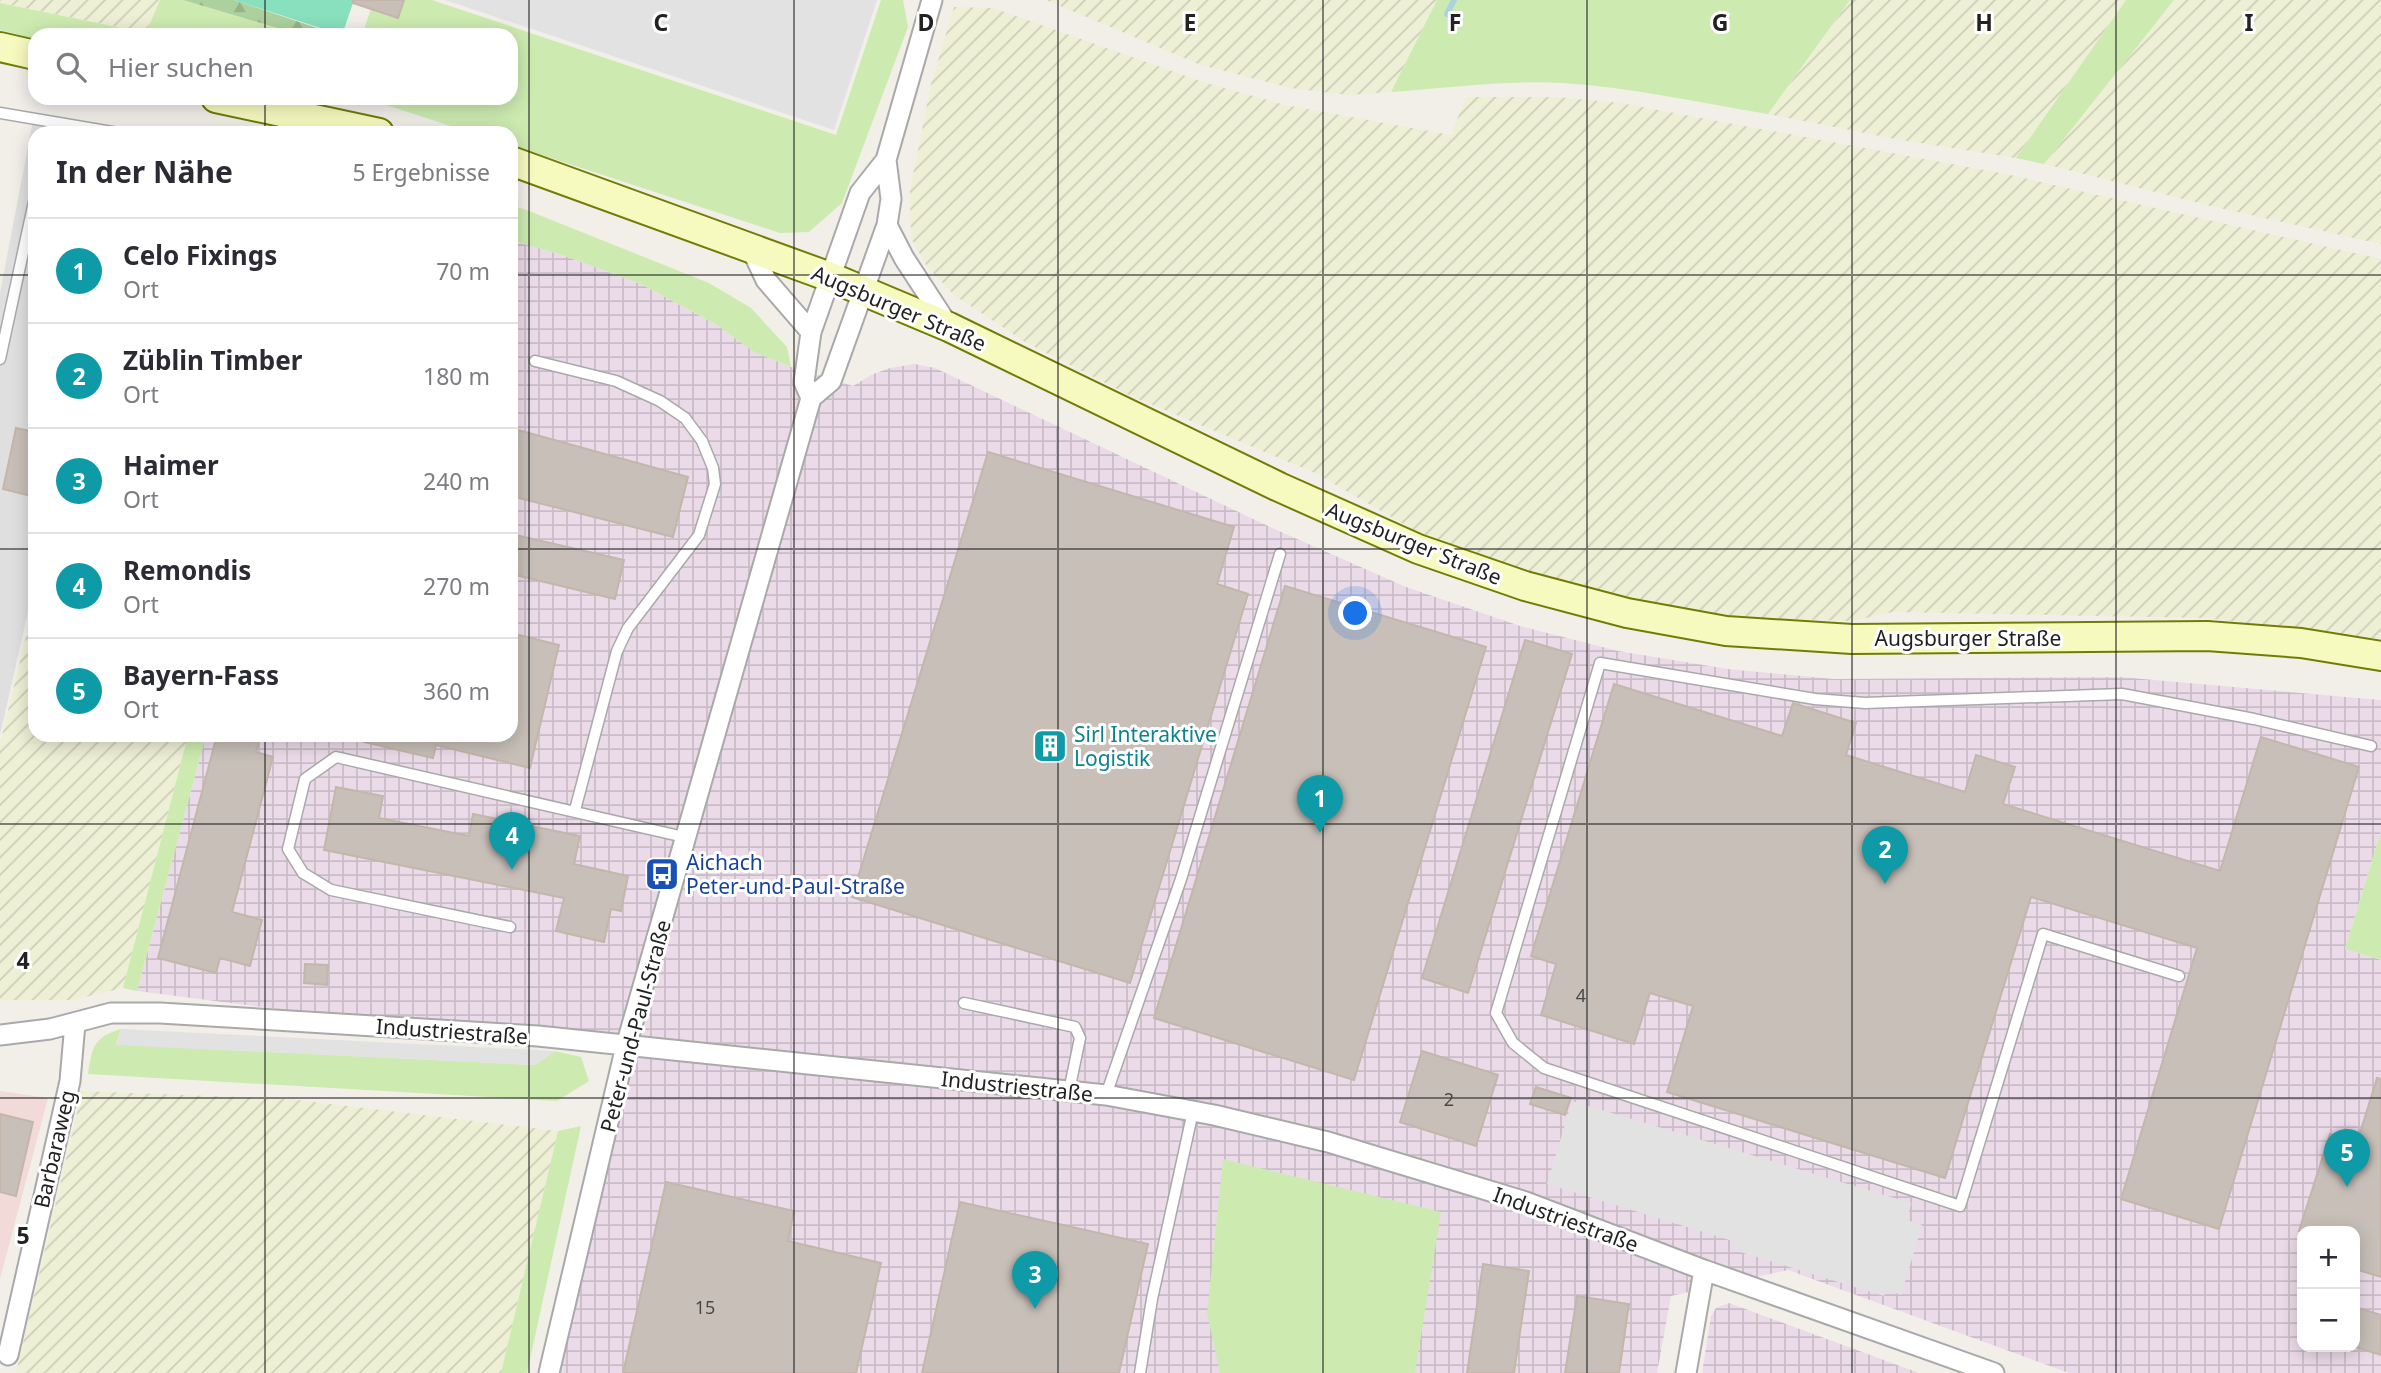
<!DOCTYPE html>
<html lang="de">
<meta charset="utf-8">
<style>
body{margin:0;font-family:"Noto Sans",sans-serif;background:#f7f7f7;color:#2b2b33}
.controls{position:absolute;right:21px;bottom:21px;display:grid;overflow:hidden;border-radius:14px;box-shadow:0 4px 18px #0003}
.controls button{width:63px;height:63px;display:grid;place-items:center;padding:0;border:0;border-bottom:2px solid #e1e1e2;background:#fff;color:#2b2b33;font:35px sans-serif}
.you{position:absolute;left:1356px;top:614px;width:24px;height:24px;margin:-18px;border:5px solid #fff;border-radius:50%;background:#1a73e8;box-shadow:0 0 0 10px #1a73e833}
.badge{display:grid;place-items:center;width:46px;height:46px;border-radius:50%;background:#db2777;color:#fff;font-size:23px;font-weight:700}
.pin{position:absolute;translate:-50% -58px;filter:drop-shadow(0 2px 4px #0008)}
.pin::after{content:'';position:absolute;top:37px;width:24px;height:21px;background:inherit;clip-path:polygon(0 0,100% 0,50% 100%)}
.list{margin:0;padding:0;list-style:none}
h2{display:flex;justify-content:space-between;align-items:center;height:91px;margin:0;padding:0 28px;font-size:30px}
h2 small{font-size:23px;font-weight:400;color:#7c7c81}
.list li{display:grid;grid-template-columns:46px 1fr auto;gap:21px;align-items:center;box-sizing:border-box;height:105px;padding:0 28px;border-top:2px solid #e1e1e2}
.list b{display:block;font-size:26px;white-space:nowrap}
.list p{margin:0;font-size:23px;white-space:nowrap;color:#7c7c81}
.list em{font-size:23px;font-style:normal;color:#7c7c81}
.icon{flex:none;width:38px;height:38px;fill:none;stroke:currentColor;stroke-width:2;stroke-linecap:round;stroke-linejoin:round}
.map{position:relative;flex:none;width:2381px;height:1373px;overflow:hidden}
.search{position:absolute;background:#fff;box-shadow:0 4px 18px #0003;left:28px;top:28px;width:490px;height:77px;display:flex;align-items:center;gap:18px;box-sizing:border-box;padding:0 24px;border-radius:21px;color:#7c7c81;font-size:26px}
.panel{position:absolute;background:#fff;box-shadow:0 4px 18px #0003;left:28px;top:126px;width:490px;height:616px;border-radius:21px}
.map>svg:first-child{display:block}
</style>
<div class="map">
<svg width="2381" height="1373" viewBox="0 0 2381 1373">
<defs>
<pattern id="industrial-grid" width="8" height="8" patternUnits="userSpaceOnUse" patternTransform="scale(1.75)"><rect width="8" height="8" fill="#ebdbe8"/><path d="M0 4h8M4 0v8" fill="none" stroke="#c9bcc7"/></pattern>
<pattern id="farmland-furrows" width="10" height="10" patternUnits="userSpaceOnUse" patternTransform="scale(1.75)"><rect width="10" height="10" fill="#eef0d5"/><path d="M-1 1l2-2M0 10L10 0M9 11l2-2" fill="none" stroke="#ccceb7"/></pattern>
<pattern id="forest-firs" width="22" height="20" patternUnits="userSpaceOnUse" patternTransform="scale(1.75)"><rect width="22" height="20" fill="#add19e"/><path d="M5 1l3.5 6h-7zM16 11l3.5 6h-7z" fill="#95b388"/></pattern>
</defs>
<rect width="100%" height="100%" fill="#f2efe9"/>
<path fill="#e0dfdf" d="M33,120l87,13h-85v448l-35,154v-442z"/>
<path fill="#f2dad9" d="M0,1091l48,7 -48,181z"/>
<path fill="url(#industrial-grid)" fill-rule="evenodd" d="M511,240l51,15 79,29 76,41 37,27 37,15 62,19 18,-11 19,-7 24,-4 21,4 333,158 138,61 114,39 98,25 110,18 106,10 286,-2 261,23v131l-36,118 36,11v413h-312l-281,-103 -117,26 -14,77h-1102l75,-319 -493,-63 69,-256h305zM2302,1231h53v116h-53z
M1729,1303l190,70h-217l9,-57 5,-8z"/>
<path fill="url(#farmland-furrows)" d="M0,0h160l-14,33 -146,-30z
M1046,0h391l-46,92 -43,3 -58,-7 -89,-23z
M1850,0h276l-110,158 -121,-19 -127,-25z
M2174,0h207v244l-166,-37 -171,-43z
M954,7l39,1 207,73 85,24 166,30 15,-38h91l63,6 386,71 375,85v380l-174,-21 -314,-6 -41,9 -114,-4 -112,-17 -90,-23 -108,-39 -113,-65 -186,-78 -104,-53 -71,-47 -28,-30 -15,-27 -1,-48 21,-106z
M35,599v136h153l-65,253 -50,12h-73v-256z
M82,1091l206,8 270,32 -57,242h-485z"/>
<path fill="#cdebb0" d="M160,0h23l118,35h-266v4l-35,-9v-27l146,30z
M374,0h58l404,135 45,-135h22l5,27 -66,176 -33,29 -29,1 -269,-88v-12h-39l-107,-35h146v-63h-149z
M1437,0h413l-82,114c-68,-11 -137,-27 -206,-31 -57,-3 -114,5 -171,9z
M2126,0h48l-130,164 -28,-6z
M511,206l13,3 185,74 42,25 36,39 4,20 -37,-15 -37,-27 -76,-41 -79,-29 -51,-15z
M188,735h18l-69,256 -14,-3z
M2381,831v129l-36,-11z
M121,1029l-5,15 419,21 20,-14 26,6 8,24 -32,20 -469,-27c4,-26 5,-37 33,-45z
M581,1126l-54,247h-26l57,-242z
M1223,1159l218,53 -26,161h-195l-13,-60z"/>
<path fill="url(#forest-firs)" d="M183,0h51l104,35h-37z"/>
<path fill="#88e0be" d="M234,0h120l-12,35z"/>
<path fill="#e2e2e2" d="M445,0h432l-43,130z
M121,1029l434,22 -20,14 -419,-20z
M1572,1101l339,102 -4,17 15,5 -21,70 -15,-5 -2,6 -150,-46 2,-8 -189,-58z"/>
<g fill="none" stroke-linecap="round" stroke-linejoin="round">
<path stroke="#aad3df" stroke-width="6" d="M1447,14l7,-14"/>
</g>
<path fill="#c7bfb8" stroke="#c4b6ab" stroke-width="2" d="M353,0h51l-6,18 -45,-15z
M16,428l19,4v65l-32,-8z
M511,428l177,49 -15,60 -162,-41z
M988,452l246,75 -17,57 31,10 -118,389 -278,-86z
M511,534l113,26 -9,39 -104,-25z
M1285,586l201,61 -132,433 -200,-62z
M511,633l48,12 -29,123 -94,-23 -3,13 -69,-16 1,-7h146z
M1525,640l47,14 -104,339 -46,-15z
M1614,684l168,52 11,-33 63,20 -10,32 119,37 11,-37 39,12 -12,37 217,67 41,-134 98,30 -140,462 -98,-30 76,-251 -166,-51 -86,281 -278,-86 26,-86 -43,-13 -16,51 -93,-29 15,-51 -25,-8z
M217,735h44l-5,17 17,5 -41,155 30,8 -12,46 -30,-8 -4,15 -58,-15z
M336,787l47,9 -4,22 90,18 4,-22 107,22 -6,28 54,12 -7,35 -10,-2 -7,33 -48,-11 8,-33 -240,-48z
M305,964l23,1 -1,20 -23,-2z
M1422,1051l76,24 -22,71 -76,-24z
M2377,1078l4,1v198l-26,-8v-38h-56l31,-97 27,9z
M1536,1087l35,11 -6,17 -35,-11z
M0,1114l33,8 -17,74 -16,-4z
M666,1182l128,29 -6,30 93,22 -25,110h-233z
M960,1202l188,42 -29,129h-197z
M1483,1264l46,7 -15,102h-47z
M1577,1296l52,8 -10,69h-54z
M2355,1307l26,8v40l-26,-8z"/>
<g fill="none" stroke-linecap="round" stroke-linejoin="round">
<g stroke="#a9a9a9" stroke-width="13">
<path id="lane" d="M0,113l118,20
M0,359l35,-162
M535,361l81,20 44,20 25,17 17,23 11,27 2,16 -16,51 -71,93 -11,23 -42,159
M510,927l-179,-37 -28,-17 -15,-24 17,-70 31,-22 348,80
M2179,976l-136,-42 -83,272 -416,-138 -31,-25 -17,-30 104,-350 215,36 50,4 257,-9 132,25 117,27
M964,1003l111,24 5,11 -11,53
M1106,1095l75,-216 99,-325
M1140,1373l12,-74 41,-188"/>
</g>
<g stroke="#a9a9a9" stroke-width="23">
<path id="street" d="M887,225l17,33 45,69
M751,248l15,32 45,52
M811,398l-7,-16 7,-50 49,-139 26,-33 46,-160
M0,1035l50,-6 61,-16h49l378,23 568,59 108,20 114,27 198,60 178,68 290,103
M8,1355l62,-274 5,-58
M549,1373l77,-327 185,-648 20,-17 56,-156 4,-26 -5,-39
M1686,1373l18,-103"/>
</g>
<g stroke="#707d05" stroke-width="32">
<path id="secondary" d="M0,47l35,8
M216,98l163,35
M511,161l319,116 119,50 330,160 139,62 107,37 102,27 99,18 126,8 355,-3 94,7 80,13"/>
</g>
<use href="#lane" stroke="#fff" stroke-width="10"/>
<use href="#street" stroke="#fff" stroke-width="19"/>
<use href="#secondary" stroke="#f7fabf" stroke-width="28"/>
</g>
<path fill="none" stroke="#222" stroke-width="2" stroke-opacity="0.55" d="M265,0v35M529,0v1373M794,0v1373M1058,0v1373M1323,0v1373M1587,0v1373M1852,0v1373M2116,0v1373M265,98v35M0,275h35M511,275h1870M0,549h35M511,549h1870M265,735v638M0,824h2381M0,1098h2381"/>
<defs>
<g id="building-square" transform="scale(1.75)"><rect x="-9" y="-9" width="18" height="18" rx="4" fill="#0f9aa8" stroke="#fff"/><path d="M-4-6H4V6H1V3H-1V6H-4ZM-2.5-4.3h1.7v1.8h-1.7ZM.8-4.3h1.7v1.8H.8ZM-2.5-1h1.7V.8h-1.7ZM.8-1h1.7V.8H.8Z" fill="#fff"/></g>
<g id="bus-square" transform="scale(1.75)"><rect x="-9" y="-9" width="18" height="18" rx="4" fill="#1a4fb4" stroke="#fff"/><path d="M-5-6H5V4H4V6H2V4H-2V6H-4V4H-5ZM-3.5-4V0h7V-4ZM-3.5 1.2v1.5H-2V1.2ZM2 1.2v1.5H3.5V1.2Z" fill="#fff"/></g>
</defs>
<g fill-rule="evenodd">
<use href="#building-square" x="1050" y="746"/>
<use href="#bus-square" x="662" y="874"/>
</g>
<g text-anchor="middle" dominant-baseline="central" stroke-width="6" stroke-linejoin="round" paint-order="stroke">
<g font-size="18" fill="#4b4948">
<text x="1581" y="995">4</text>
<text x="1449" y="1099">2</text>
<text x="705" y="1307">15</text>
</g>
<g font-size="21" fill="#222" stroke="#fff">
<text transform="translate(899 308) rotate(23)">Augsburger Straße</text>
<text transform="translate(1414 543) rotate(22)">Augsburger Straße</text>
<text x="1968" y="638">Augsburger Straße</text>
<text transform="translate(635 1026) rotate(-75)">Peter-und-Paul-Straße</text>
<text transform="translate(452 1031) rotate(4)">Industriestraße</text>
<text transform="translate(1017 1086) rotate(6)">Industriestraße</text>
<text transform="translate(54 1149) rotate(-77)">Barbaraweg</text>
<text transform="translate(1566 1219) rotate(20)">Industriestraße</text>
</g>
<g font-size="21" fill="#0d838f" stroke="#fff" text-anchor="start">
<text x="1074" y="734">Sirl Interaktive<tspan x="1074" dy="24">Logistik</tspan></text>
</g>
<g font-size="21" fill="#164399" stroke="#fff" text-anchor="start">
<text x="686" y="862">Aichach<tspan x="686" dy="24">Peter-und-Paul-Straße</tspan></text>
</g>
</g>
<g font-size="23" text-anchor="middle" font-weight="bold" fill="#222" stroke="#fff" stroke-width="6" stroke-linejoin="round" paint-order="stroke">
<text x="661" y="31">C</text>
<text x="926" y="31">D</text>
<text x="1190" y="31">E</text>
<text x="1455" y="31">F</text>
<text x="1720" y="31">G</text>
<text x="1984" y="31">H</text>
<text x="2249" y="31">I</text>
<text x="23" y="969">4</text>
<text x="23" y="1244">5</text>
</g>
</svg>
<div class="controls">
<button>+</button>
<button>−</button>
</div>
<div class="you"></div>
<div class="pin badge" style="left:1320px;top:833px;background:#0f9aa8">1</div>
<div class="pin badge" style="left:1885px;top:884px;background:#0f9aa8">2</div>
<div class="pin badge" style="left:1035px;top:1309px;background:#0f9aa8">3</div>
<div class="pin badge" style="left:512px;top:870px;background:#0f9aa8">4</div>
<div class="pin badge" style="left:2347px;top:1187px;background:#0f9aa8">5</div>
<div class="search"><svg class="icon" aria-label="search" viewBox="0 0 24 24"><circle cx="10" cy="10" r="6"/><path d="M15 15l6 6"/></svg>Hier suchen</div>
<section class="panel">
<h2>In der Nähe<small>5 Ergebnisse</small></h2>
<ul class="list">
<li><span class="badge" style="background:#0f9aa8">1</span><div><b>Celo Fixings</b><p>Ort</p></div><em>70 m</em></li>
<li><span class="badge" style="background:#0f9aa8">2</span><div><b>Züblin Timber</b><p>Ort</p></div><em>180 m</em></li>
<li><span class="badge" style="background:#0f9aa8">3</span><div><b>Haimer</b><p>Ort</p></div><em>240 m</em></li>
<li><span class="badge" style="background:#0f9aa8">4</span><div><b>Remondis</b><p>Ort</p></div><em>270 m</em></li>
<li><span class="badge" style="background:#0f9aa8">5</span><div><b>Bayern-Fass</b><p>Ort</p></div><em>360 m</em></li>
</ul>
</section>
</div>
